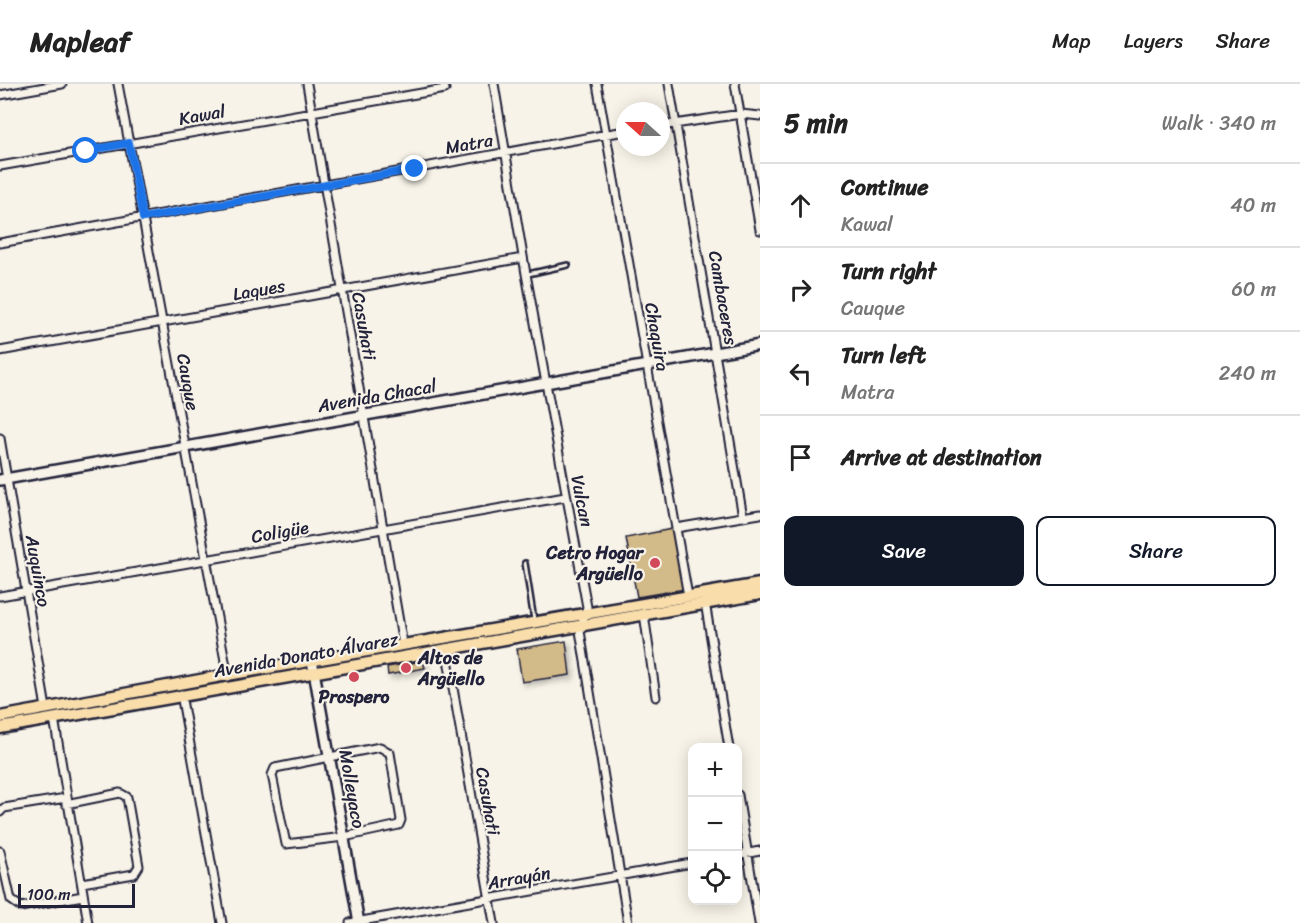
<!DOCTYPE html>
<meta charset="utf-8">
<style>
body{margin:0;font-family:Sriracha,sans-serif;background:#f2f2f2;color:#222}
.controls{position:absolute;right:18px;bottom:18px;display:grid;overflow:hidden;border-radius:12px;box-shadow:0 3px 15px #0003}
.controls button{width:54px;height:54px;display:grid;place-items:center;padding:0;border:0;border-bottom:2px solid #e0e0e0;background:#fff;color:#222;font:30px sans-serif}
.compass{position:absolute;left:616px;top:18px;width:54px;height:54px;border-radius:50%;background:#fff;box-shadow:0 3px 15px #0003;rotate:291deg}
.scale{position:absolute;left:18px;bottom:15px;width:117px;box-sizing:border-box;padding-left:6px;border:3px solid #22223b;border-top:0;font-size:16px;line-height:21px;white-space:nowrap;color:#22223b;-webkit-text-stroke:4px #f7f3e8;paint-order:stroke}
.stop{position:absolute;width:18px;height:18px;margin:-14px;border:4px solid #1a73e8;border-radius:50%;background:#fff}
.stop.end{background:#1a73e8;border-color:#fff;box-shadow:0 2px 6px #0008}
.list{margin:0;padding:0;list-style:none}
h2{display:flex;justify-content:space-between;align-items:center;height:78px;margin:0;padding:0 24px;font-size:26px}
h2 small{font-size:20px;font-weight:400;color:#767676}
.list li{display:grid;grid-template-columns:39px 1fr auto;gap:18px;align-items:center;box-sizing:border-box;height:84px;padding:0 24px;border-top:2px solid #e0e0e0}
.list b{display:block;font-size:22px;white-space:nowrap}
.list p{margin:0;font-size:20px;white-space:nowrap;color:#767676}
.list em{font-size:20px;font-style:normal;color:#767676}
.actions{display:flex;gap:12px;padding:18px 24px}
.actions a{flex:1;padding:14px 0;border:2px solid #111827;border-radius:12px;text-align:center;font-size:21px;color:#111827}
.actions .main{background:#111827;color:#fff}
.icon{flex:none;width:33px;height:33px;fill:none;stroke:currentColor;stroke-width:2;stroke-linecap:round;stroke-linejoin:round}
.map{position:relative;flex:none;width:760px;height:839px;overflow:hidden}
header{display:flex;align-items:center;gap:36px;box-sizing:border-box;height:84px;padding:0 30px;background:#fff;border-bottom:2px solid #e0e0e0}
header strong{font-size:28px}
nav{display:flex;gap:33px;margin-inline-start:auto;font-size:21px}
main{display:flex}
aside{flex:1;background:#fff}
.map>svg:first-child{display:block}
</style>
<header>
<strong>Mapleaf</strong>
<nav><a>Map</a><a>Layers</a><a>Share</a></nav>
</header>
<main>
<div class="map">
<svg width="760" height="839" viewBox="0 0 760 839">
<defs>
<filter id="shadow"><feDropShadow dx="3" dy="3" stdDeviation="3" flood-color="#0004"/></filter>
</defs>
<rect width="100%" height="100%" fill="#f7f3e8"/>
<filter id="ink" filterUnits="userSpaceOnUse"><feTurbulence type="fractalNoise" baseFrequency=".0167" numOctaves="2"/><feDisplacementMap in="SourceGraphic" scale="12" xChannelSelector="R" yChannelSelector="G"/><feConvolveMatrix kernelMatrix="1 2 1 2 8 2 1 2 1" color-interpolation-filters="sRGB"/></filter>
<g filter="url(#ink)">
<path fill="#d2ba89" stroke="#22223b" stroke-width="1.5" filter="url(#shadow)" d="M672,445l13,60 -48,8 -11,-59z
M566,557l4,34 -48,7 -5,-33z
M423,577l2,7 -37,7 -1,-8z"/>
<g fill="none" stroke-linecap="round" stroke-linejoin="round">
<g stroke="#22223b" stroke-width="8">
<path id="service" d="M528,190l40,-9
M525,479l9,57"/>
</g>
<g stroke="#22223b" stroke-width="11">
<path id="minor" d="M118,0l110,593
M307,0l96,561
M494,0l32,190 61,333 -7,24 48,292
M597,0l91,512
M669,0l74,433
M735,0l25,146
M0,11l62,-11
M661,42l80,-12 19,2
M0,82l445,-77
M0,159l625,-112
M0,267l523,-93
M0,354l46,270
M676,444l84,-14
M0,512l565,-99
M705,518l24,146
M644,530l12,83
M446,564l48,275
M181,610l41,229
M54,634l34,205
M380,663l10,6 11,67 -2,5 -55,12 -58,7 -14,-69 3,-7z
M738,711l21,128
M66,720l54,-11 7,4 12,69 -5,8 -52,9
M0,728l4,-4 62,-10
M0,767l11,49 10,7 62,-11
M738,771l22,-4
M350,839l342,-60"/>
</g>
<g stroke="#22223b" stroke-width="14">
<path id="secondary" d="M0,396l760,-135
M312,576l47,263"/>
</g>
<g stroke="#22223b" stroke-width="15">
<path id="primary" d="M0,633l227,-42 533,-91
M0,644l760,-134"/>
</g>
<use href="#service" stroke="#f7f3e8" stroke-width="3"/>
<use href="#minor" stroke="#f7f3e8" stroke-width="7"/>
<use href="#secondary" stroke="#f7f3e8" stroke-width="9"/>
<use href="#primary" stroke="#f9deab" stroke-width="10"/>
</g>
</g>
<g fill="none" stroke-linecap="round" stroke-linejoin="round" filter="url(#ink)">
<path stroke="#1a73e8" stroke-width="8" d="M86,67l43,-8 14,75 272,-49"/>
</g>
<g fill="#d1495b" stroke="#f7f3e8" stroke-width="2">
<circle cx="655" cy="479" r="6"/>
<circle cx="406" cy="584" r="6"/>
<circle cx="354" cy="593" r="6"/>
</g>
<g text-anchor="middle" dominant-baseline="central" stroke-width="4.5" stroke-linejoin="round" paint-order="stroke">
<g font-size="18" fill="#22223b" stroke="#f7f3e8">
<text transform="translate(202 31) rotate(-10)">Kawal</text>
<text transform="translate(469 60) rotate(-10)">Matra</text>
<text transform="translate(259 206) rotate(-10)">Laques</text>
<text transform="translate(723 214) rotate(80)">Cambaceres</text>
<text transform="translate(364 242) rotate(80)">Casuhati</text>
<text transform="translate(657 253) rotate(80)">Chaquira</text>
<text transform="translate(188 298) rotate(80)">Cauque</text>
<text transform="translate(377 312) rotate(-10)">Avenida Chacal</text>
<text transform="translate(582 417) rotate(79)">Vulcan</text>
<text transform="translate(280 448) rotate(-10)">Coligüe</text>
<text transform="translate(38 487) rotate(80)">Auquinco</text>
<text transform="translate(306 571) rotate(-10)">Avenida Donato Álvarez</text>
<text transform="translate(352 705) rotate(80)">Molleyaco</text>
<text transform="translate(488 717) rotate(80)">Casuhati</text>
<text transform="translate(519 794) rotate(-10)">Arrayán</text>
</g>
<g font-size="18" font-weight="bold" fill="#22223b" stroke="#f7f3e8" text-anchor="end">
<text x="643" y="469">Cetro Hogar<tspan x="643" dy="21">Argüello</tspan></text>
<text x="418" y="574" text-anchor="start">Altos de<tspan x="418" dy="21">Argüello</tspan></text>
<text x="354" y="613" text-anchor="middle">Prospero</text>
</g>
</g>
</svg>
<div class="controls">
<button>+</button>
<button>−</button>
<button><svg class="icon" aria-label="locate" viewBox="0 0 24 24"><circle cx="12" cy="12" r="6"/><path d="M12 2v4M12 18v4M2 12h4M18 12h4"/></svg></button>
</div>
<svg class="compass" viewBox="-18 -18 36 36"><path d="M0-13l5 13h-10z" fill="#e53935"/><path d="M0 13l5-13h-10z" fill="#767676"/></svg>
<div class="scale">100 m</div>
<div class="stop" style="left:86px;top:67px"></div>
<div class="stop end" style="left:415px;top:85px"></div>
</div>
<aside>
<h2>5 min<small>Walk · 340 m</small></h2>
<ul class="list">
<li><svg class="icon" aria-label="ahead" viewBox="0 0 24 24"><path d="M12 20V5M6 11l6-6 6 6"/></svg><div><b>Continue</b><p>Kawal</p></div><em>40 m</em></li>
<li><svg class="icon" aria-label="right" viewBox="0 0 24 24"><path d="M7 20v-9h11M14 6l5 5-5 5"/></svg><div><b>Turn right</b><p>Cauque</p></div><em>60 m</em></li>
<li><svg class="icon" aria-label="left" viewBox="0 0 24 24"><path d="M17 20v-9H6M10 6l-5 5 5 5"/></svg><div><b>Turn left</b><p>Matra</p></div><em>240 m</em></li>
<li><svg class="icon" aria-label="arrive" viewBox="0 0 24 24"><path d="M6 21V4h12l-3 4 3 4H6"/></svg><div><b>Arrive at destination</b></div></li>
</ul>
<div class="actions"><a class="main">Save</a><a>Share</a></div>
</aside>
</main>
